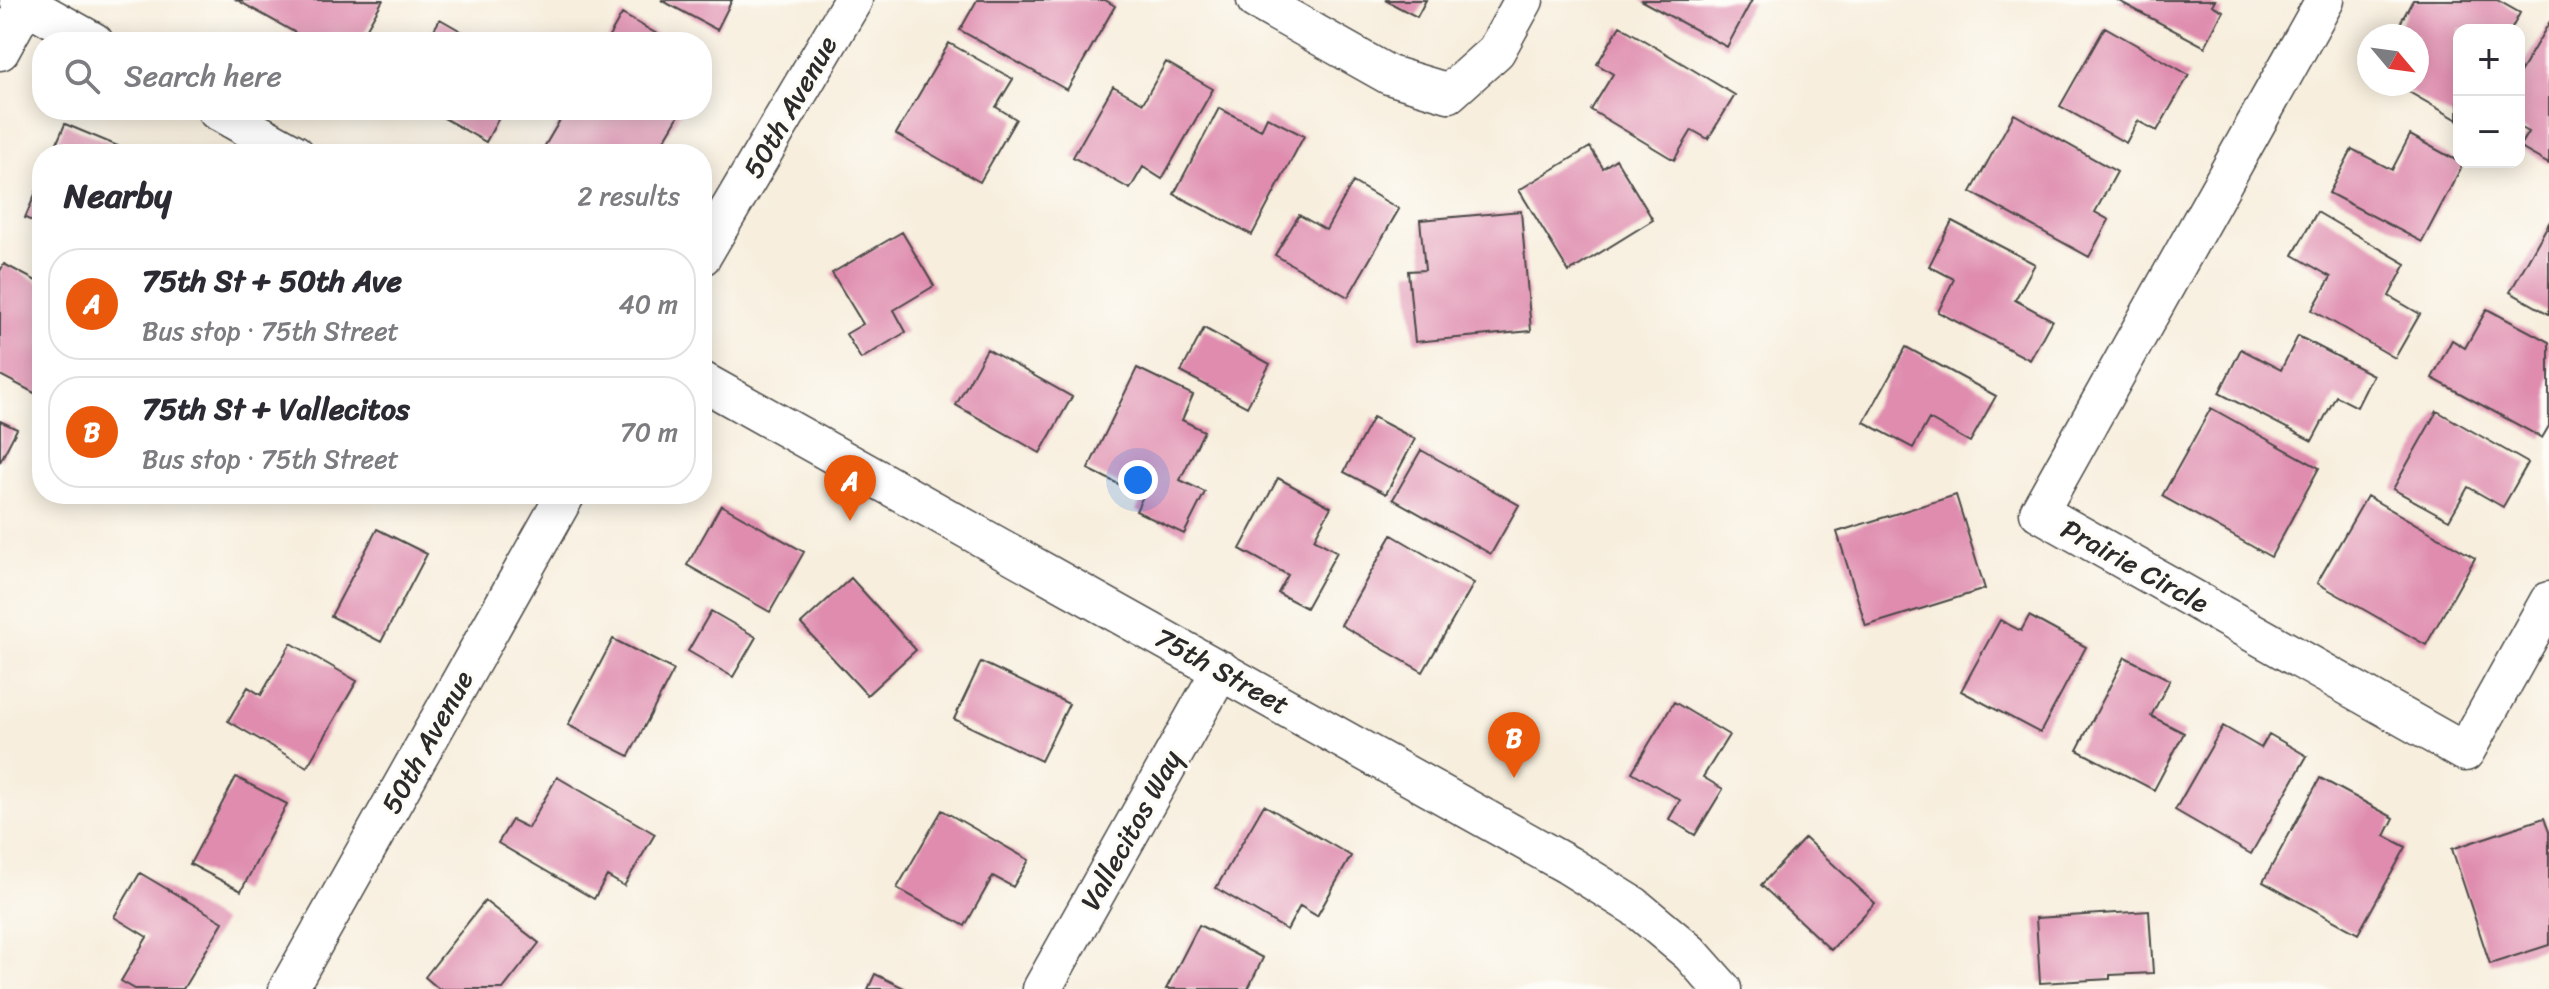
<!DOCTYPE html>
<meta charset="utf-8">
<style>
body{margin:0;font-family:Sriracha,sans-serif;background:#f2f2f3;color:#2b2b33}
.controls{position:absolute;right:24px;top:24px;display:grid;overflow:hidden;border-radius:16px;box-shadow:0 4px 20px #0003}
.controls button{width:72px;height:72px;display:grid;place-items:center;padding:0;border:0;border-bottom:2px solid #e1e1e2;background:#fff;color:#2b2b33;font:40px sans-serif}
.compass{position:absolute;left:2357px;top:24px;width:72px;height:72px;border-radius:50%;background:#fff;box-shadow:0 4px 20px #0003;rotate:119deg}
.you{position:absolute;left:1138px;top:480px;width:28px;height:28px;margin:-20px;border:6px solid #fff;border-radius:50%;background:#1a73e8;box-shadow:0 0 0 12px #1a73e833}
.badge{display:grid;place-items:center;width:52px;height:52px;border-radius:50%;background:#ea580c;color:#fff;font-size:26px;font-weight:700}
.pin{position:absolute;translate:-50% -66px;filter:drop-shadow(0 2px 4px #0008)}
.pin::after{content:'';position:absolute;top:42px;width:28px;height:24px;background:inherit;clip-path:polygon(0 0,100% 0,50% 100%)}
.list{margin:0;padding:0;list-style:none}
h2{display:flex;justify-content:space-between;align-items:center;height:104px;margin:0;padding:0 32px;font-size:34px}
h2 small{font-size:26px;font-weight:400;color:#7c7c81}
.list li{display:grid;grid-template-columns:52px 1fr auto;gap:24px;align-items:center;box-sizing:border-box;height:112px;margin:0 16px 16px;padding:0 16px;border:2px solid #e1e1e2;border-radius:32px}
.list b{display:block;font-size:30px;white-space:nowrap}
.list p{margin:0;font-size:26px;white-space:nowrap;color:#7c7c81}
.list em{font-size:26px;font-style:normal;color:#7c7c81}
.icon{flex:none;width:44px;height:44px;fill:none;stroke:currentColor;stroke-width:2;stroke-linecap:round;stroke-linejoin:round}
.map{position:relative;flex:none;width:2549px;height:989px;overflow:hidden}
.search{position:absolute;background:#fff;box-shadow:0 4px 20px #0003;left:32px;top:32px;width:680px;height:88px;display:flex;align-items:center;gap:20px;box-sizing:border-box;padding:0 28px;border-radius:32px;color:#7c7c81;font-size:30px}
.panel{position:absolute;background:#fff;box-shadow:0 4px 20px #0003;left:32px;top:144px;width:680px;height:360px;border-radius:32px}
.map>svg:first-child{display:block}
</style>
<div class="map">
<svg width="2549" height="989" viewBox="0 0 2549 989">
<rect width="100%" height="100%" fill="#fdfcf7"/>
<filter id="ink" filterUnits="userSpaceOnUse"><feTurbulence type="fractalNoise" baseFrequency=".0125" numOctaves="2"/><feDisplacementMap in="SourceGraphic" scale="16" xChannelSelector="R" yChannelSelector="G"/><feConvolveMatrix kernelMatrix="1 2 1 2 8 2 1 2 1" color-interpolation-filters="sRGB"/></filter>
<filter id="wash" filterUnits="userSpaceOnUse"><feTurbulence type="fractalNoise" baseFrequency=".006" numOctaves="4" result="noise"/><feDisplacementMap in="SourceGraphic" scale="32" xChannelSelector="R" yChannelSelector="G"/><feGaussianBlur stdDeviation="1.8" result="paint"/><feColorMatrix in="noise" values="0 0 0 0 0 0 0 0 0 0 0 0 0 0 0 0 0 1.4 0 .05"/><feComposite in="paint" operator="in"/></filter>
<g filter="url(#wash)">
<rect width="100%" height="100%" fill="#f7eedd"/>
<g id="blocks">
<path fill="#df8cae" d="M237,0h146l-24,42h-47z
M661,0h71l-15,30z
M977,0h128l10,6 -48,84 -107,-60z
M1385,0h41l-9,17z
M1640,0h112l-25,47z
M2117,0h98l-3,5 11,6 -18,36z
M2413,0h84l23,13 -9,17h-52l-1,90 -63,-36h22v-48h-24z
M622,14l49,28h-65z
M440,19l40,23h-53z
M2549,23v141l-30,-17 9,-15 -9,-5v-53z
M1620,26l115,69 -27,44 -16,-9 -18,30 -83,-50 22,-36 -16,-10z
M2105,27l84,48 -32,56 -19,-10 -12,22 -66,-37z
M949,43l64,36 -17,28 20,12 -36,63 -84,-48z
M1166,62l47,27 -51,90 -19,-12 -13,22 -57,-32 40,-71 30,17z
M1219,108l42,22 6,-13 37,19 -52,99 -78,-41z
M430,110h73l-17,32z
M566,110h116l-26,44h-116z
M2014,114l103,58 -22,40 14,8 -20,37 -118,-65z
M65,124l53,22 -3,8h-63z
M2410,135l53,29 -41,78 -93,-49 23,-44 40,21z
M1590,147l13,21 13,-9 37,61 -84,52 -50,-82z
M42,178v47l-17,-7z
M1353,182l46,27 -51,88 -73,-42 24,-40 27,15z
M1521,211l10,120 -116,11 -7,-71 17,-1 -5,-50z
M2317,212l89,52 -17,32 31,18 -25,44 -83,-48 19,-33 -38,-22z
M1952,221l83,43 -20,36 37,20 -22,40 -92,-48 16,-33 -25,-13z
M2549,223v91l-39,-22z
M902,232l32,54 -40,24 12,22 -45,27 -15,-25 17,-10 -31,-51z
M4,264l38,20v113l-42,-22v-104z
M2487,309l62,33v84l-7,12 -110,-60 20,-38 13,8z
M1204,328l66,36 -23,43 -66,-35z
M2298,336l75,39 -16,32 -21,-11 -24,45 -93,-48 22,-44 40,21z
M1906,347l90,49 -26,46 -41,-23 -16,29 -49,-26z
M987,349l85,48 -32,56 -84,-48z
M1137,368l56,27 -11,25 22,11 -24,49 25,12 -21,42 -48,-23 7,-15 -55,-27z
M2211,408l108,60 -48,89 -109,-61z
M2437,411l91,52 -25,44 -35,-20 -19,33 -56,-31z
M1373,417l42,22 -29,55 -42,-22z
M0,421l17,8 -17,33z
M1421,450l98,55 -28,49 -98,-55z
M1278,478l53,29 -17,32 23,13 -31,56 -28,-15 10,-18 -48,-26z
M1956,495l29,94 -119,37 -29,-94z
M2367,496l108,62 -49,87 -109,-62z
M721,505l83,47 -34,60 -83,-47z
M377,529l50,25 -46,88 -50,-26z
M1392,535l82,48 -51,89 -82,-47z
M851,578l65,72 -49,45 -66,-71z
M711,611l45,26 -23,40 -45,-26z
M2029,616l57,31 -46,86 -79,-42 39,-71 21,11z
M613,639l61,31 -45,86 -61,-31z
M291,643l66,38 -50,86 -79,-46 20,-34 13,8z
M2125,657l45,23 -19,36 33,17 -30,57 -77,-40z
M981,662l88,42 -28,57 -87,-42z
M1674,702l55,33 -26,42 20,12 -28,46 -26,-16 11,-19 -48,-28z
M2223,726l38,22 8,-14 38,22 -56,98 -76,-44z
M236,777l51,27 -46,87 -51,-27z
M557,777l98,57 -31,52 -17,-10 -13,23 -96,-56 14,-23 16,8z
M2320,778l74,40 -9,18 21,11 -48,87 -95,-52z
M1264,805l87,51 -34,60 -17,-10 -13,24 -71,-42z
M942,810l87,50 -16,27 -20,-11 -28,50 -68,-38z
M2544,818l5,14v113l-59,19 -38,-115z
M1805,838l70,65 -44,47 -70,-65z
M140,873l83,49 -40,67h-48l-14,-8 26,-44 -33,-20z
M485,901l54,42 -36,46h-64l-14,-12z
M2149,911l4,62 -43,2v4l-70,4 -4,-65z
M1199,925l64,33 -15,31h-82z
M875,974l31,15h-38z"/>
</g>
</g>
<g filter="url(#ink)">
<use href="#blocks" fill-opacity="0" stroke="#4a4846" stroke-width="2"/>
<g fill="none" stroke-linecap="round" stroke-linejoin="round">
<g stroke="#4a4846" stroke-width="41">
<path id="street" d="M19,0l75,42
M1256,0l133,75 60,18 47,-42 28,-51
M2325,0l-286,512 426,240 84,-151
M0,51l26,-47
M216,110l79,44
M702,256l151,-256
M702,381l866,484 66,41 56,47 32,36
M288,989l278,-495
M1042,989l179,-319"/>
</g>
<use href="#street" stroke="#fff" stroke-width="38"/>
</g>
</g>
<g text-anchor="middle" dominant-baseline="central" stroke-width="7" stroke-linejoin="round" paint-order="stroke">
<g font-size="28" fill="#2b2b2b" stroke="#fdfcf7">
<text transform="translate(790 107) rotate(-60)">50th Avenue</text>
<text transform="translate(2135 566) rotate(29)">Prairie Circle</text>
<text transform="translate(1222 671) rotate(29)">75th Street</text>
<text transform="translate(427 742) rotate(-61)">50th Avenue</text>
<text transform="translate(1131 830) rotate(-61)">Vallecitos Way</text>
</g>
</g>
</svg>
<div class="controls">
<button>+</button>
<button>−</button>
</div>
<svg class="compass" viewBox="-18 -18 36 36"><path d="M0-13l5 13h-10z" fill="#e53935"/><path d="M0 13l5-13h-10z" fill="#7c7c81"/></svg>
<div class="you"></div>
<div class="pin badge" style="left:850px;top:521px">A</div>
<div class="pin badge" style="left:1514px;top:778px">B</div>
<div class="search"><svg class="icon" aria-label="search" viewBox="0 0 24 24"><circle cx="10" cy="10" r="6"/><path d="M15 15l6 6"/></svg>Search here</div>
<section class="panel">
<h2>Nearby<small>2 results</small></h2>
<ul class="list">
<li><span class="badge">A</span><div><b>75th St + 50th Ave</b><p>Bus stop · 75th Street</p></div><em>40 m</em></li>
<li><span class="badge">B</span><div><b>75th St + Vallecitos</b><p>Bus stop · 75th Street</p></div><em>70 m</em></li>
</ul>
</section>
</div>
